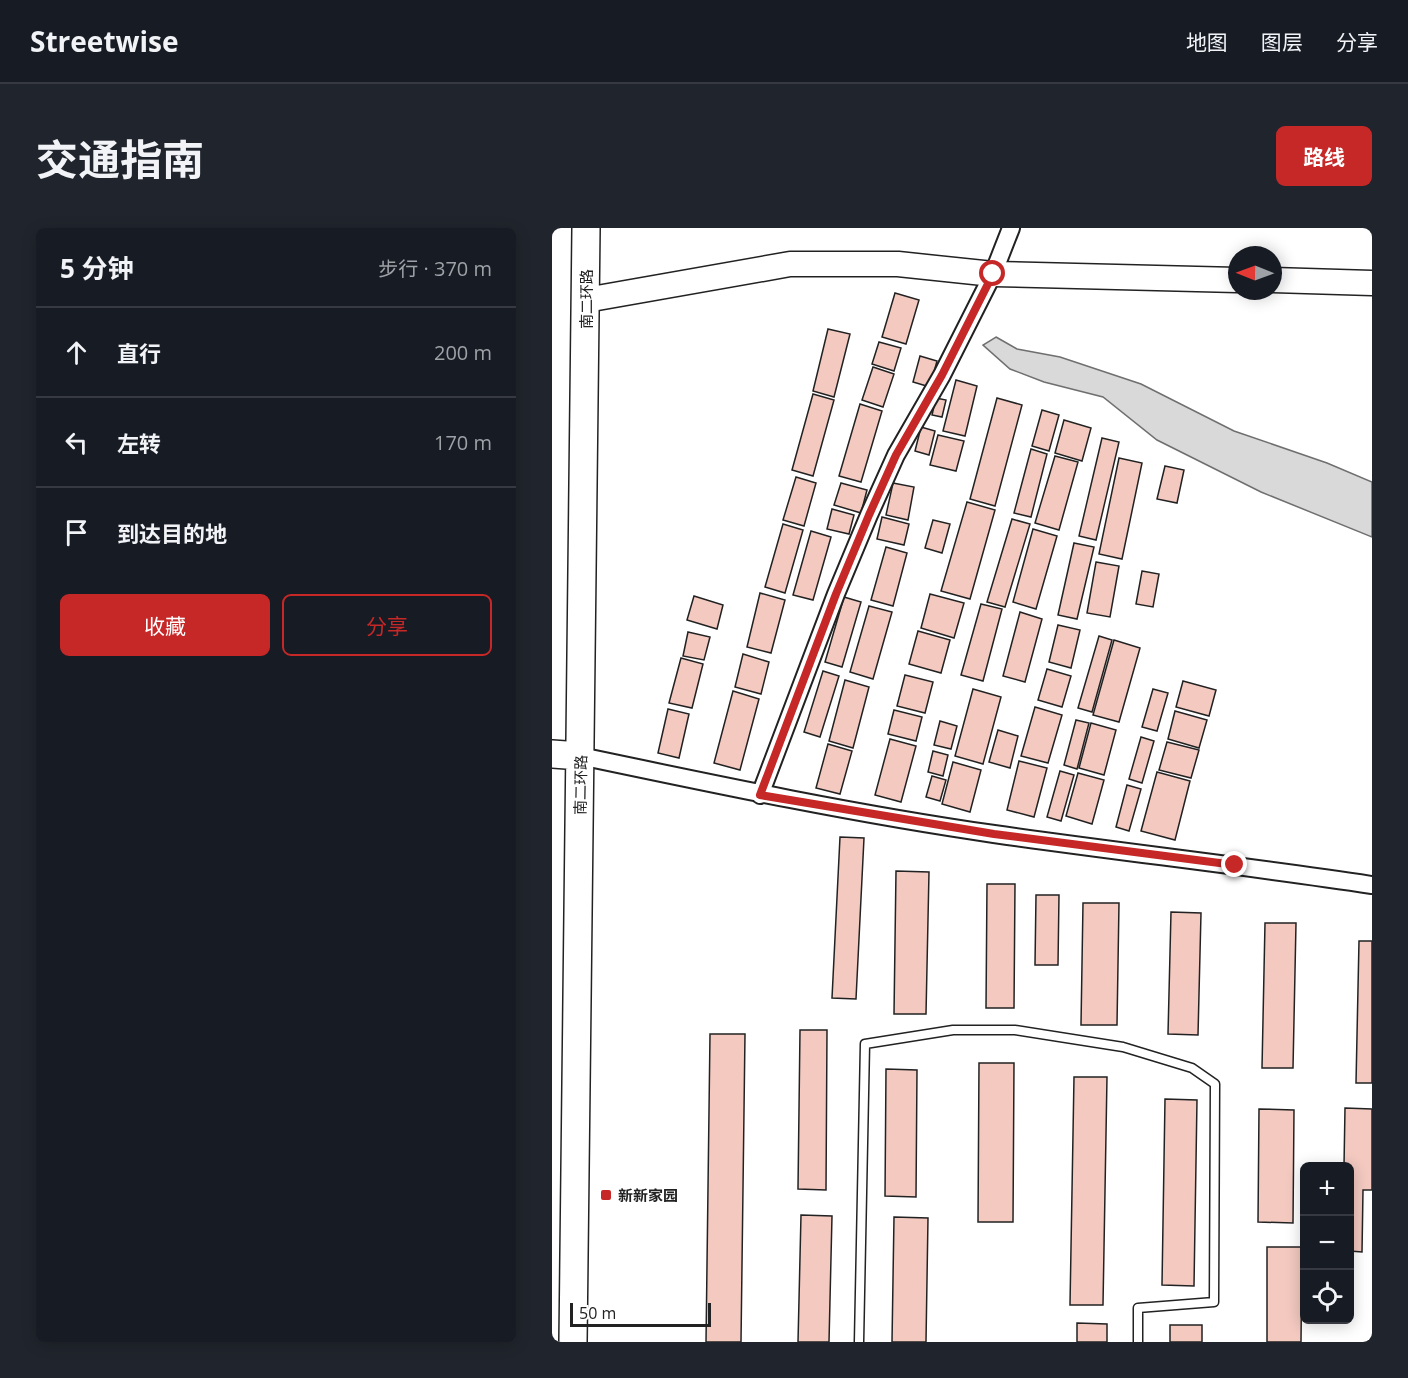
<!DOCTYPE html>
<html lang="zh">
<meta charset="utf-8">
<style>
body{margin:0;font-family:"Open Sans","Noto Sans SC",sans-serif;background:#20242c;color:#f1f3f6}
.controls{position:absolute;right:18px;bottom:18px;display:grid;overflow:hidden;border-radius:9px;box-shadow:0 3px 15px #0003}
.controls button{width:54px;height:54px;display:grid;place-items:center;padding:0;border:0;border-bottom:2px solid #363941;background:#171b24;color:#f1f3f6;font:30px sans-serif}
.compass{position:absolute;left:676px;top:18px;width:54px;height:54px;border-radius:50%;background:#171b24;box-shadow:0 3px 15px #0003;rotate:271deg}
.scale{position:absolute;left:18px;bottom:15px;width:141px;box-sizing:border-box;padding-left:6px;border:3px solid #222;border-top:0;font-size:16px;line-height:21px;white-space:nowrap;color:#222;-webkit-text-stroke:4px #fff;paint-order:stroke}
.stop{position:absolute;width:18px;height:18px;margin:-14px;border:4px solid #c62828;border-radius:50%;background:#fff}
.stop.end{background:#c62828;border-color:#fff;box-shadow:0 2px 6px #0008}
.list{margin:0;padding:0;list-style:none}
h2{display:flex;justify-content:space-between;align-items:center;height:78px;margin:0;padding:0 24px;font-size:26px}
h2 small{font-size:20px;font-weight:400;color:#9ea1a6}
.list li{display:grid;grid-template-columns:39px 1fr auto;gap:18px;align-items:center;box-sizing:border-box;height:90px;padding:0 24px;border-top:2px solid #363941}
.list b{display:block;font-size:22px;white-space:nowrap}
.list em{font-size:20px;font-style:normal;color:#9ea1a6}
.actions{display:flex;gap:12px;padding:18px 24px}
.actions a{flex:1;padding:14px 0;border:2px solid #c62828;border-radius:9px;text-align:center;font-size:21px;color:#c62828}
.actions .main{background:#c62828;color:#fff}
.icon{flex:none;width:33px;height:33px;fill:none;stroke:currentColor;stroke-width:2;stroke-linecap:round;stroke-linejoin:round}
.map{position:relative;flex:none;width:820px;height:1114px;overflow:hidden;border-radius:9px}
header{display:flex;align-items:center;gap:36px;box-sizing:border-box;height:84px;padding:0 30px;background:#171b24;border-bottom:2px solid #363941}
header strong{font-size:28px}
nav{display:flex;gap:33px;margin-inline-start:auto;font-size:21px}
.intro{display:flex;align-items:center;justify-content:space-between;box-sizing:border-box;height:144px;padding:0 36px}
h1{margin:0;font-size:42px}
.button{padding:15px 27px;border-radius:9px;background:#c62828;color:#fff;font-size:21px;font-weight:700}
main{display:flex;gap:36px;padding:0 36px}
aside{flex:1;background:#171b24;border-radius:9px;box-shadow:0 3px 15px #0003}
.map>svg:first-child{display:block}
</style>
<header>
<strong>Streetwise</strong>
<nav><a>地图</a><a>图层</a><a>分享</a></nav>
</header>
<div class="intro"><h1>交通指南</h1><a class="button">路线</a></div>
<main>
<aside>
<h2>5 分钟<small>步行 · 370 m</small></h2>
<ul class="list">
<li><svg class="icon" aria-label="ahead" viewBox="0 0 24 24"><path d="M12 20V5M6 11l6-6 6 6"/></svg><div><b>直行</b></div><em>200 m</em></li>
<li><svg class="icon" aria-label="left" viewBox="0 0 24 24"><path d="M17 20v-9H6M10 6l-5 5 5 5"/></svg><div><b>左转</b></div><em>170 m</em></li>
<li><svg class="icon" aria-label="arrive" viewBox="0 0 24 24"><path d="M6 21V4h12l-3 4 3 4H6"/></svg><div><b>到达目的地</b></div></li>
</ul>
<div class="actions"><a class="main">收藏</a><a>分享</a></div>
</aside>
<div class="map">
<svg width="820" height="1114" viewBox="0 0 820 1114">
<rect width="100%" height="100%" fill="#fff"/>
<path fill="#d9d9d9" stroke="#6f6f6f" stroke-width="1.5" d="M444,109l21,12 43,8 81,27 93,47 93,32 45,19v55l-111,-45 -104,-52 -54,-43 -59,-15 -34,-13 -27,-24z"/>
<path fill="#f3c9c0" stroke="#222" stroke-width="1.5" d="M343,65l24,7 -13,44 -24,-7z
M276,101l22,5 -16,63 -21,-6z
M327,114l22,6 -7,23 -22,-7z
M368,128l17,5 -7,26 -17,-5z
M321,139l21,7 -11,33 -21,-7z
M404,152l21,6 -12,50 -22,-5z
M261,166l21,6 -21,76 -21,-6z
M384,170l10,2 -4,17 -10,-2z
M445,170l25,7 -27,101 -25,-7z
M308,176l22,7 -21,71 -22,-6z
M490,182l17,5 -10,36 -17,-5z
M512,192l27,8 -9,33 -27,-8z
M369,199l14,4 -6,24 -14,-4z
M386,207l26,6 -8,30 -26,-6z
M550,210l17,4 -23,98 -17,-4z
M479,221l16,5 -16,63 -17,-4z
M503,228l23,6 -19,68 -24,-7z
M567,230l23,5 -20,96 -23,-5z
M613,238l19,4 -7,33 -20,-4z
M244,249l20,6 -12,43 -21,-6z
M289,255l26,7 -6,23 -27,-8z
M341,255l21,4 -6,33 -22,-5z
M415,274l28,8 -25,89 -29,-8z
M280,281l22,6 -5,19 -22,-5z
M330,289l27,7 -5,21 -27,-6z
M460,291l18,5 -25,83 -18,-5z
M381,292l17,4 -8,29 -17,-5z
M231,296l20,6 -18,63 -20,-6z
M481,301l24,7 -21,73 -23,-7z
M259,303l20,6 -18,63 -20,-5z
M522,315l20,4 -17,72 -19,-4z
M334,319l21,6 -14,53 -22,-6z
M544,334l23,4 -9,51 -23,-4z
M590,343l17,3 -6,33 -17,-3z
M208,365l25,7 -14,53 -24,-6z
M378,366l34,9 -10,35 -33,-10z
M142,368l29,9 -6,24 -30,-9z
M292,369l17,5 -19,65 -17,-5z
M429,376l21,5 -19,72 -22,-6z
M317,378l23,6 -19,67 -23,-7z
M468,384l22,7 -17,63 -22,-6z
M506,397l22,5 -9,38 -22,-6z
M366,403l32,9 -9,33 -32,-9z
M136,404l22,5 -6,23 -21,-4z
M547,408l13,4 -20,72 -14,-4z
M562,412l26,8 -21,74 -26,-7z
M191,426l26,8 -8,32 -26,-7z
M129,430l22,6 -11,44 -23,-5z
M495,441l24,7 -9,31 -24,-7z
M271,443l16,5 -19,61 -16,-5z
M353,447l28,7 -8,31 -28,-7z
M293,452l24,7 -16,61 -24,-7z
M631,453l33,9 -7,26 -33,-9z
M421,461l28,8 -18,67 -28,-8z
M601,461l15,4 -11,38 -15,-4z
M181,463l26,8 -19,71 -26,-7z
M483,479l27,8 -14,48 -27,-7z
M116,481l21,5 -10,44 -21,-5z
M342,482l28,7 -6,24 -28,-7z
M623,483l32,9 -8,28 -31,-9z
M524,492l13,3 -12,46 -13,-4z
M388,493l17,5 -6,23 -17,-4z
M539,495l25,7 -12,45 -25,-7z
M446,502l20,6 -8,32 -21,-6z
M589,509l13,4 -12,42 -13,-4z
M338,511l26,7 -15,56 -26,-7z
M615,514l32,8 -8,28 -32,-8z
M276,516l24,7 -12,43 -24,-6z
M381,523l15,4 -5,21 -15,-4z
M467,533l28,7 -13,49 -27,-7z
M401,534l28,8 -11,42 -28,-8z
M508,543l14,4 -13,46 -14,-4z
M605,544l33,9 -15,59 -34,-9z
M526,545l26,7 -12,44 -26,-8z
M380,548l14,4 -6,21 -14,-4z
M575,557l14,4 -12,42 -13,-4z
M288,609l24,1 -8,161 -24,-1z
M344,643l33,1 -3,142h-32z
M435,656h28l-1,124h-28z
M484,667h23l-1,70h-23z
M531,675h36l-2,122h-36z
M619,684l30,1 -3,122 -30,-1z
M713,695h31l-3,145h-31z
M807,713h13v142h-16z
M248,802h27l-1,160 -28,-1z
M158,806h35l-4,308h-35z
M427,835h35l-1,159h-35z
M334,841l31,1 -1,127 -31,-1z
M522,849h33l-4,228h-33z
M613,871l32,1 -3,186 -32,-1z
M793,880l27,1v81h-9l-1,62 -12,-1v-85h-6z
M707,881l35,1 -1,113 -35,-1z
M249,987l31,1 -3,126h-31z
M342,989l34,1 -2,124h-34z
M715,1019h35l-1,95h-34z
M525,1095l30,1v18h-30z
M618,1097h32v17h-32z"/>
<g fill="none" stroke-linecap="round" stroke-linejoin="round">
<g stroke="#222" stroke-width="11">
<path id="lane" d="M307,1114l6,-298 88,-14h62l108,17 69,21 23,16 -1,218 -76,6v34"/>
</g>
<g stroke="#222" stroke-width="20">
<path id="street" d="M28,528c138,29 275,58 414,78 126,18 252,32 378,51
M208,567l76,-201 33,-79 27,-60 46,-80 51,-101 18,-46"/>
</g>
<g stroke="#222" stroke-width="27">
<path id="secondary" d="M721,52l99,3
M34,72l204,-36h108l95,10 244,6"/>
</g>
<g stroke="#222" stroke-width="30">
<path id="primary" d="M0,526l28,2
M21,1114l13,-1114"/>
</g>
<use href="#lane" stroke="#fff" stroke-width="8"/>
<use href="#street" stroke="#fff" stroke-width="16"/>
<use href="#secondary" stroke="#fff" stroke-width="24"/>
<use href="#primary" stroke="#fff" stroke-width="27"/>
</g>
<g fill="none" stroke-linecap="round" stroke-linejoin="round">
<path stroke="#c62828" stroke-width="8" d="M441,46l-51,101 -46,80 -27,60 -33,79 -76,201 234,39 241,31"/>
</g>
<rect fill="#c62828" stroke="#fff" stroke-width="2" x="48" y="961" width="12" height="12" rx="3"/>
<g text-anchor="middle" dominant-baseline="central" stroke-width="4.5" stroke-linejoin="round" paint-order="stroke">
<g font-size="15" fill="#222" stroke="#fff">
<text transform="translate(34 71) rotate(-90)">南二环路</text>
<text transform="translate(28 557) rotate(-89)">南二环路</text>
</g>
<g font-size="15" font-weight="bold" fill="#222" stroke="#fff" text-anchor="start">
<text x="66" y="967">新新家园</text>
</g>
</g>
</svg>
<div class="controls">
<button>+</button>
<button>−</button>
<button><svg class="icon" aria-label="locate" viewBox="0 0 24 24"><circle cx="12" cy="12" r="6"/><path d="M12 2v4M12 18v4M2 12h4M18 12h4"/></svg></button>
</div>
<svg class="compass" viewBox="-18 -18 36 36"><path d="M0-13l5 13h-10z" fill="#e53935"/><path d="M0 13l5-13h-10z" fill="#9ea1a6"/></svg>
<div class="scale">50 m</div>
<div class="stop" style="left:441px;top:46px"></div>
<div class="stop end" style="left:683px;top:637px"></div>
</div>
</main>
